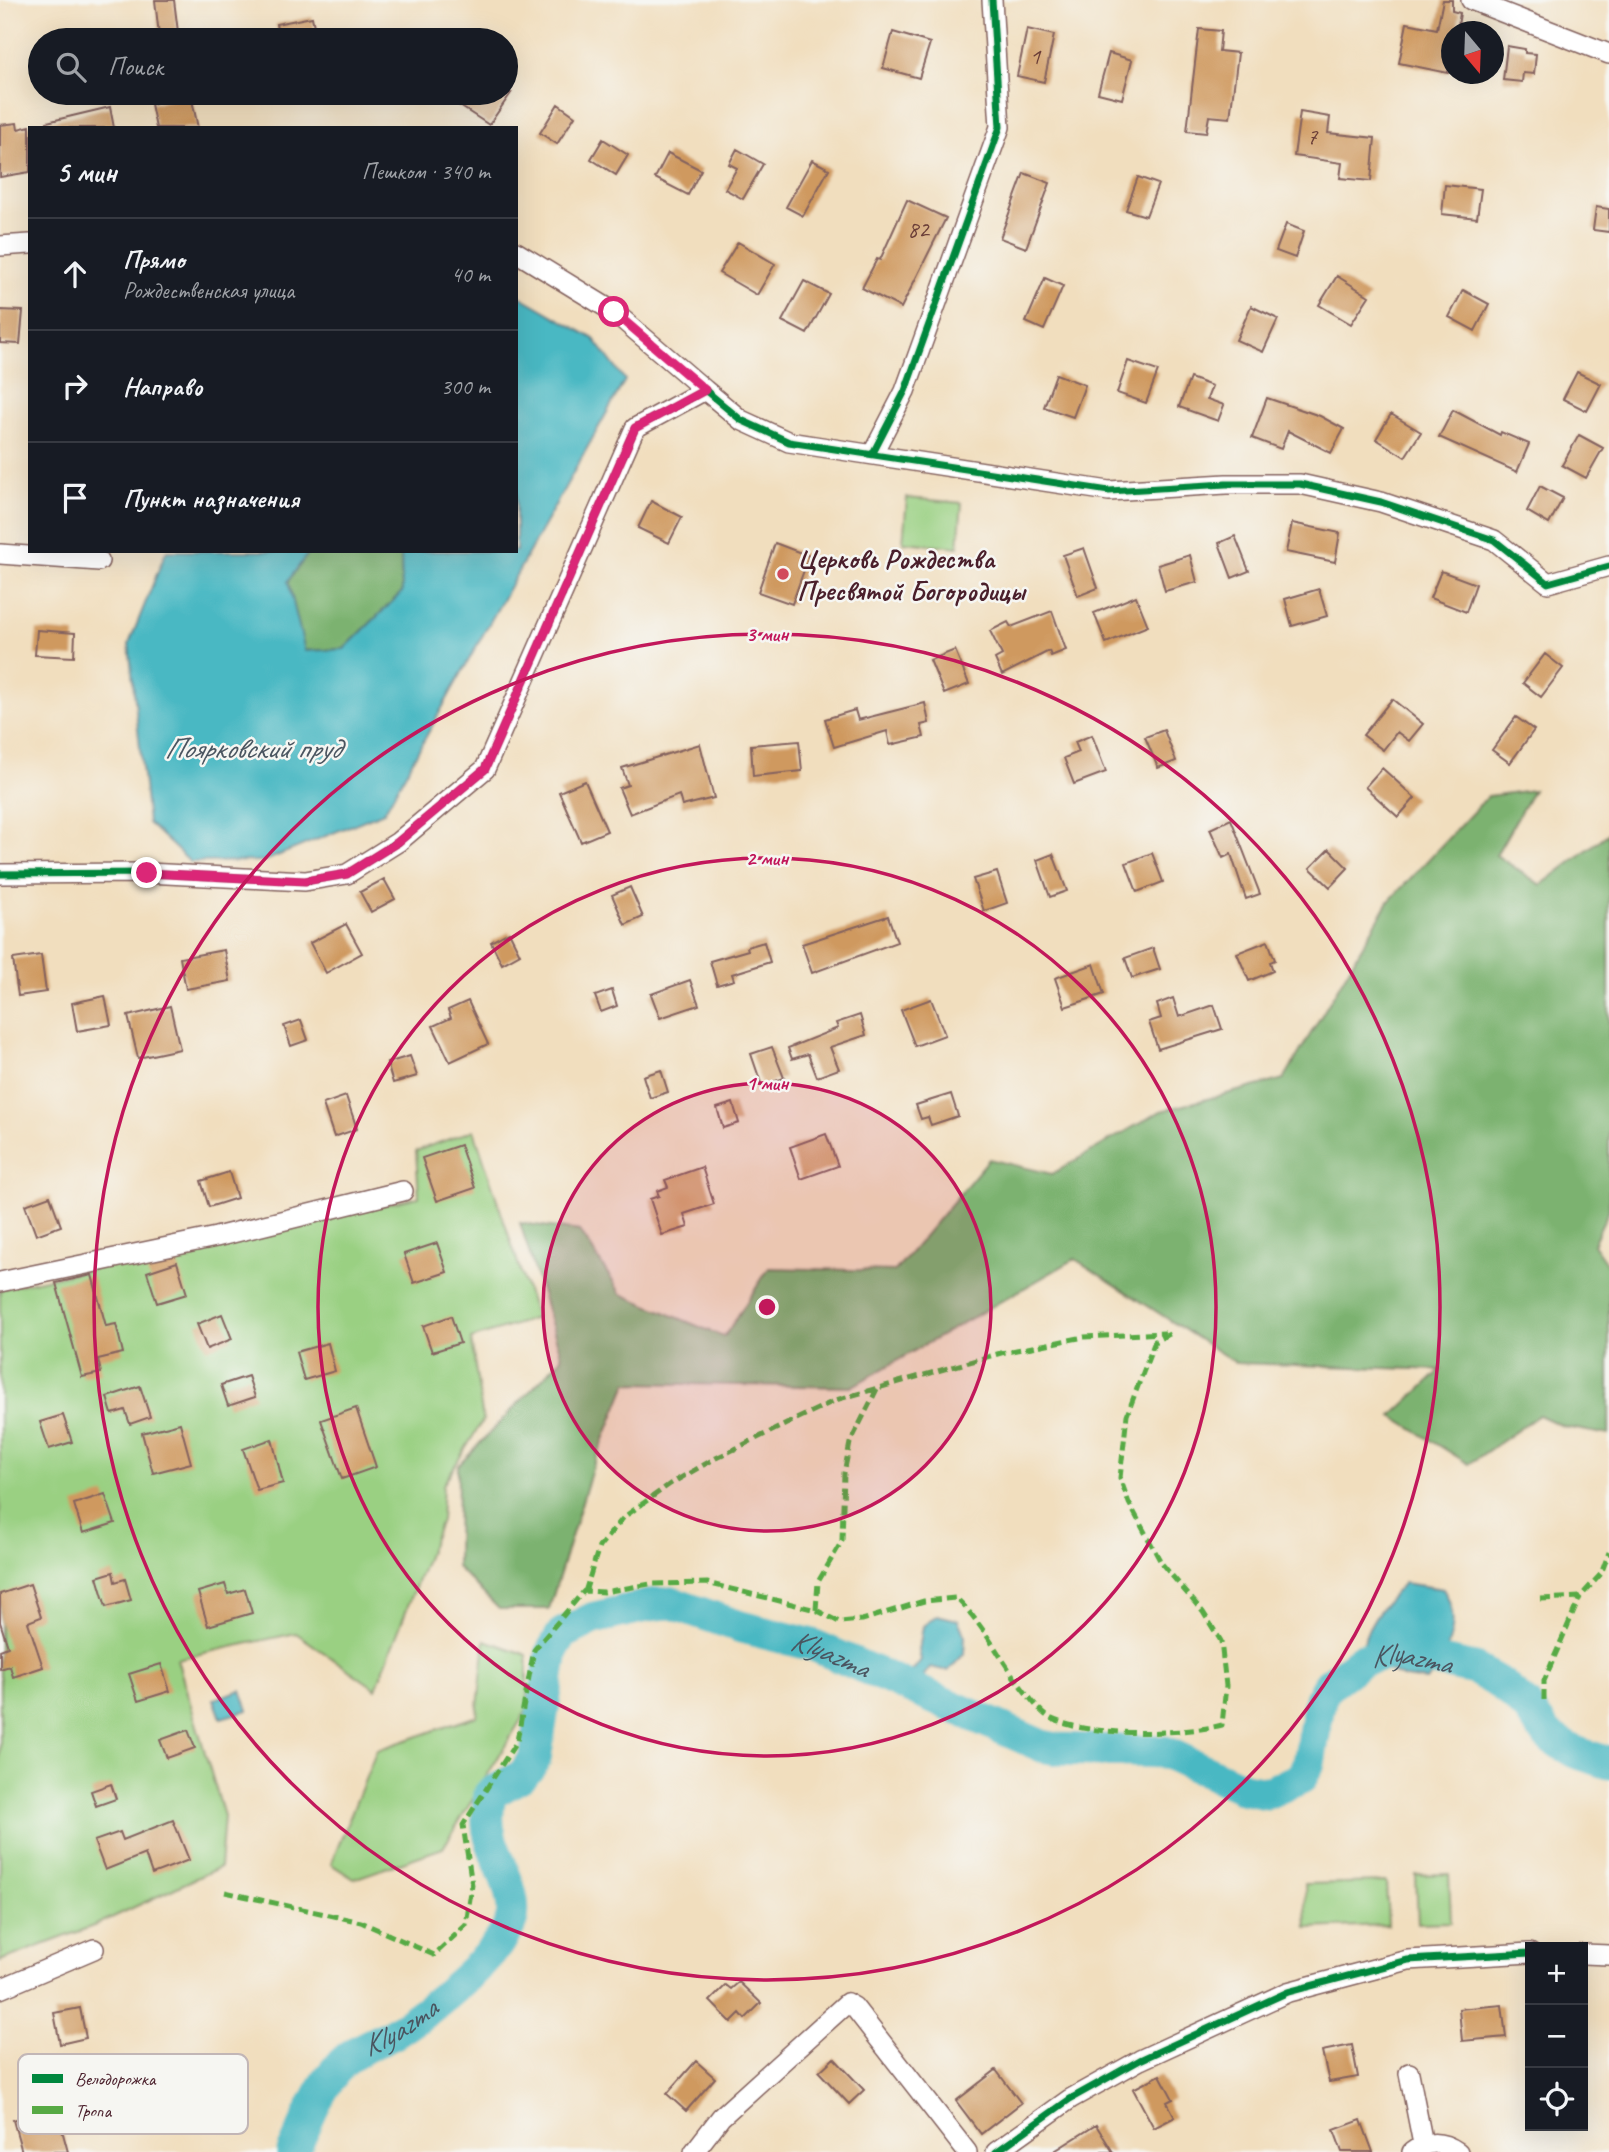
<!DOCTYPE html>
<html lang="ru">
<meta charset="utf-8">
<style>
body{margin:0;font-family:Caveat,sans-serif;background:#20242c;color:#f1f3f6}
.controls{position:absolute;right:21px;bottom:21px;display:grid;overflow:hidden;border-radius:0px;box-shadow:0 7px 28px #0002}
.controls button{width:63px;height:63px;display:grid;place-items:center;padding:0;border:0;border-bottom:2px solid #363941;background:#171b24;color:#f1f3f6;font:35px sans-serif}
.compass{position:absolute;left:1441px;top:21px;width:63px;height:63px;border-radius:50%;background:#171b24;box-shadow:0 7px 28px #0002;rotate:161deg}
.stop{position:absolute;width:21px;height:21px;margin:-16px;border:5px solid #db2777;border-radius:50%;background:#fff}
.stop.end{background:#db2777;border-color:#fff;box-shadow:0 2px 7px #0008}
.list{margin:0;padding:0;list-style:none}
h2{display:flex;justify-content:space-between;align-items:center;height:91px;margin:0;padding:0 28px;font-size:30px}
h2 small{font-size:23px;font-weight:400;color:#9ea1a6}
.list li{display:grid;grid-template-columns:46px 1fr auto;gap:21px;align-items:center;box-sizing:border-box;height:112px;padding:0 28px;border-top:2px solid #363941}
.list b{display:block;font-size:26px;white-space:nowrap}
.list p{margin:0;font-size:23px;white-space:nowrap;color:#9ea1a6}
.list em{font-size:23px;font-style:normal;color:#9ea1a6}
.icon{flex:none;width:38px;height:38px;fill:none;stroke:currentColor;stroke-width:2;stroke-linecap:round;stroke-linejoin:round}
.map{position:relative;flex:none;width:1609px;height:2152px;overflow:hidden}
.search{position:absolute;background:#171b24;box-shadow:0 7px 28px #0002;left:28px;top:28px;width:490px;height:77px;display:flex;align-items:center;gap:18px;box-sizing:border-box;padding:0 24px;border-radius:38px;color:#9ea1a6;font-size:26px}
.panel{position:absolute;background:#171b24;box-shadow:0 7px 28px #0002;left:28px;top:126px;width:490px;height:427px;border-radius:0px}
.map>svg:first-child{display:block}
</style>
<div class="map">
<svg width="1609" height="2152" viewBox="0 0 1609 2152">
<rect width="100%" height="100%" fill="#f6f6f2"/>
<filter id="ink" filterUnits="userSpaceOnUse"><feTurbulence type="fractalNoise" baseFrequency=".0143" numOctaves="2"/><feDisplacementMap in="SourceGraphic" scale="14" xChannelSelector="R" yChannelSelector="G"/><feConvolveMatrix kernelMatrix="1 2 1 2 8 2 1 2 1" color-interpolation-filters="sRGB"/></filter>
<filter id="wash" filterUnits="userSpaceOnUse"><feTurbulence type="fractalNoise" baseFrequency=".00686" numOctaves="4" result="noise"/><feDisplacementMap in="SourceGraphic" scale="28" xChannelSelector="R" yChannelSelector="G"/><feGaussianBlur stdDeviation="1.57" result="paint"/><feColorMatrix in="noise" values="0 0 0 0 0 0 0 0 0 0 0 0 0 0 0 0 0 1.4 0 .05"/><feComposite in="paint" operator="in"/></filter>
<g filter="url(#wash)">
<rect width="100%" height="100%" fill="#f1debe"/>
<path fill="#9ad082" stroke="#727856" stroke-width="2" d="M907,498l55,5 -4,44 -55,-5z
M474,1130l62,188 -65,21 12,81 -40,65 -2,35 -65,169 -80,-56 -119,26 47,157 -4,51 -124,58 -96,36v-672l419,-92 -3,-46z
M485,1640l42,15v55l-84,138 -89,31 -23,-15 46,-114 100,-34z
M1449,1874l2,48 -33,1 -2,-48z
M1386,1882l2,43 -81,3 -2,-44z"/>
<path fill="#7bb270" stroke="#62684e" stroke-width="2" d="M310,551h91l1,41 -58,57 -40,2 -16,-70z
M1533,790l-37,65 45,30 68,-52v377l-16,34 16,23v168l-44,-8 -26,-12 -70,49 -77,-48 49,-46 -205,-7 -161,-104 -224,128 -224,-4 -35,86 -43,140h-50l-42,-42 1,-101 104,-108 -42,-135 60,8 41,63 103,43 45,-69 126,3 94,-112 63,15 109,-63 123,-32 105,-178 99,-105z"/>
<path fill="#4ab8c3" stroke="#4a6c77" stroke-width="2" d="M516,294l78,45 31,41 -241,432 -119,49 -75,1 -42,-39 -19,-179 36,-90 2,-3h143l-22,30 17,70 39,-2 58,-57 -1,-41h115z
M1404,1583l39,6c21,32 5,65 -16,92l-22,-3 -42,-19c-4,-29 22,-56 41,-76z
M937,1615l21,5 7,16 -1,18 -16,17 -18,-4 -16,22 -12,-5 19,-24 -2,-10 4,-24z
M241,1690l7,20 -27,8 -7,-19z"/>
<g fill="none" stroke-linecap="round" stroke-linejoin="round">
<path stroke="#4ab8c3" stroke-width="33" id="s1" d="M293,2152c15,-31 28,-73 56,-95 13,-11 32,-16 47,-25 30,-19 109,-81 116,-114 5,-26 -16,-57 -22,-82 -4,-14 -2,-28 0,-42l33,-19 12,-16 17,-108 10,-17 32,-16 62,-14 16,-1 69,24 72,18 229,101 15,3 108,3 80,37 22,4 34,-15 8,-15 11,-64 7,-13 36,-27 35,-6 77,16 26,15 25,22 22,30 27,16 34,11"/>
</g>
<g id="blocks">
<path fill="#cf995e" d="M155,0h19l4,32 -19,3z
M1443,0h9v11l8,2 -3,19h-5l-4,41 -49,-10 8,-40 30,6z
M312,17l5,23h-38l-3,-16z
M1027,29l27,6 -10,47 -27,-6z
M1199,29l22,2 -2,20 19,2 -8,65 -21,-2 -3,17 -19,-2z
M893,32l37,11 -11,35 -36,-10z
M1507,46l18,3v4l11,1 -2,20 -11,-1 -1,9 -19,-2z
M1109,53l23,7 -10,39 -24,-6z
M440,93h71l-22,32z
M191,95l7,33h-42l-5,-24z
M558,104l17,12 -18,28 -17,-11z
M110,107l4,21h-66l-1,-6z
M1300,112l30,5 -2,16 47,5 -4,43 -31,-3 2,-15 -48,-7z
M17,123l1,6 12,-3v46l-30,5v-52z
M603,139l25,16 -12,20 -25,-16z
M737,149l26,15 -20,35 -18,-10 12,-21 -8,-4z
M668,153l33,17 -13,25 -33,-17z
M812,160l17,9 -26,47 -17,-9z
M1024,173l26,10 -24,65 -26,-10z
M1138,177l20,7 -12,32 -20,-6z
M1445,185l36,4 -4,29 -35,-4z
M907,200l39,18 -45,90 -39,-20 15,-29 3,1z
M1596,207l13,2v23l-16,-2z
M1286,224l18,7 -9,27 -19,-7z
M738,242l37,22 -18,31 -38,-22z
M1337,276l32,20 -18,28 -32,-19z
M1045,278l18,8 -19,44 -18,-8z
M804,281l25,13 -22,40 -25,-13z
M1463,290l26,14 -14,27 -26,-14z
M1251,306l27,13 -15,33 -27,-12z
M0,310l23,1 -3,33 -20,-1z
M1128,361l30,10 -12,32 -29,-10z
M1577,372l24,12 -14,27 -24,-12z
M1056,374l29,11 -12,32 -29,-10z
M1190,378l22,8 -5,13 17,6 -6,16 -39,-14z
M1267,398l53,18 24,13 -13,24 -43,-22 -7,18 -29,-11z
M1453,410l47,25 1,-3 28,12 -12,28 -78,-35z
M1391,414l30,18 -16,25 -29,-18z
M1579,435l24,13 -17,30 -24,-13z
M1540,486l23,12 -14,26 -22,-13z
M651,501l31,16 -13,26 -31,-15z
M1292,523l48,10 -5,29 -49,-10z
M1235,536l14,35 -17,7 -13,-35z
M775,543l34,13 -17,48 -34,-12z
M1084,548l14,40 -20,8 -15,-41z
M1190,555l7,27 -32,9 -7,-26z
M1441,571l35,13 -10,28 -36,-14z
M1319,589l8,27 -35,10 -7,-27z
M1136,596l12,30 -42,17 -12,-30z
M1052,611l14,39 -15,6 -2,-5 -47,24 -7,-16 7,-4 -12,-24 18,-9 3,5z
M37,630l38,3 -1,24 -39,-2z
M955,650l14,34 -25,10 -14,-34z
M1545,654l18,14 -22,29 -18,-14z
M1392,699l31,25 -14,17 -12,-9 -14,18 -20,-15z
M925,703l4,20 -8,2 3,12 -34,8 -3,-14 -53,16 -9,-28 30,-9 3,10z
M1516,717l18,13 -24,33 -18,-13z
M1164,730l12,31 -18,7 -13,-31z
M1092,735l14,37 -32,12 -10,-26 15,-6 -4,-10z
M799,741l3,30 -49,5 -2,-31z
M700,744l14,54 -32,8 -3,-11 -49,19 -11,-26 9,-3 -6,-17z
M1382,768l33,30 -17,19 -33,-30z
M585,781l22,50 -26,11 -22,-50z
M1231,819l29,75 -14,5 -15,-45 -8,4 -13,-29z
M1329,849l19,19 -18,19 -20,-19z
M1152,853l11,29 -26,10 -11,-29z
M1053,854l14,37 -17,6 -13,-37z
M997,872l10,31 -23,8 -11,-32z
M384,879l11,20 -24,13 -11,-20z
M630,887l13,30 -18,8 -13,-30z
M888,916l9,26 -85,31 -10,-29z
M346,924l16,29 -36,20 -16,-30z
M509,932l11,22 -18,10 -11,-22z
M1268,941l7,19 -5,2 3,9 -24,10 -12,-28z
M764,942l6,20 -38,12 2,6 -17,5 -7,-24 38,-11 -1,-3z
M1153,948l7,21 -28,9 -7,-20z
M224,950l6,31 -44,8 -6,-31z
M41,955l5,37 -28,4 -5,-37z
M1094,964l10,30 -39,13 -10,-29z
M690,980l9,25 -39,13 -9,-24z
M612,990l5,16 -16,6 -6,-16z
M105,996l6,29 -34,6 -5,-28z
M1173,998l6,19 35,-12 8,24 -64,20 -9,-27 12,-4 -4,-14z
M931,999l14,36 -30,11 -14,-36z
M468,1001l20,43 -38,18 -17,-36 18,-8 -3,-8z
M170,1006l10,43 -42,9 -10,-42z
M860,1015l6,20 -36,12 9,22 -22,8 -9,-23 -16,5 -4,-11 50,-20 -2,-5z
M301,1020l7,20 -17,6 -7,-20z
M772,1047l12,31 -22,8 -11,-32z
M410,1056l7,20 -24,7 -6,-20z
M661,1070l7,22 -18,6 -7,-22z
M951,1094l7,22 -27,9 -3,-8 -7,2 -5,-14z
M346,1096l11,33 -23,8 -11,-33z
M733,1103l6,20 -16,5 -6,-20z
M826,1134l12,32 -37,13 -11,-32z
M460,1145l15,43 -38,13 -15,-43z
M702,1167l12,37 -30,10 4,13 -26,8 -12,-36 9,-3 -2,-5 11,-4 -3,-7z
M229,1172l8,26 -28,9 -8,-26z
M50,1196l11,30 -25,9 -11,-30z
M437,1243l10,29 -33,11 -10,-29z
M177,1262l10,32 -30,9 -10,-31z
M92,1275l14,51 10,-2 7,29 -25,6 3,14 -19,4 -26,-94z
M222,1314l10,25 -25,10 -10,-25z
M451,1316l9,27 -28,9 -9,-26z
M328,1343l7,28 -31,9 -8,-28z
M248,1376l7,21 -27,9 -7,-21z
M140,1386l10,31 -20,7 -5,-14 -13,4 -5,-17z
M356,1408l20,59 -34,12 -21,-59z
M63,1415l9,27 -23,7 -9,-27z
M180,1423l11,40 -38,10 -11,-40z
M272,1439l11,44 -26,7 -14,-41z
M105,1494l10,29 -32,10 -9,-29z
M113,1572l2,10 10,-3 6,21 -25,7 -9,-30z
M30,1584l11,33 -13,5 15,45 -30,10 -3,-11 -10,3v-19l8,-3 -8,-25v-28z
M225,1584l3,10 17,-5 7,24 -44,13 -10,-34z
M161,1664l9,27 -32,10 -9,-27z
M188,1730l7,18 -28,10 -7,-18z
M111,1784l5,15 -20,7 -5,-15z
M173,1820l16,40 -37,14 -7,-20 -40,16 -11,-29 26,-9 3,8z
M739,1982l22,21 -16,16 -5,-6 -9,9 -21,-21 16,-16 5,4z
M1502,2005l4,32 -44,4 -3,-32z
M80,2008l6,30 -26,6 -6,-31z
M1352,2045l6,32 -29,5 -7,-31z
M834,2058l30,32 -15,14 -30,-32z
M696,2061l19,17 -29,33 -19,-17z
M996,2070l25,33 -40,31 -25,-33z
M1160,2075l13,24 -6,3 8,15 -21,11 -21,-39z
M56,2108l12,44h-46l-9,-32z
M1361,2120l12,32h-31l-8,-22z
M1096,2125l17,27h-60z"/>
</g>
</g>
<g filter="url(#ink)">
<use href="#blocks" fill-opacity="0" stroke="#84625e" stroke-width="2"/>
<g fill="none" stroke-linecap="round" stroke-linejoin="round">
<g stroke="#84625e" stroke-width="22">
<path id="minor" d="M1471,0l138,54
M0,246l30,-2
M516,252l98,60 91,78
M873,453l32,-62 95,-264 -8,-127
M0,554l99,7
M0,874l147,-1 158,8 42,-7 51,-32 87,-73 150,-341 70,-38 36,30 48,22 320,49 117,-7h74l81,18 113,38 54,43 61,-17
M0,1282l216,-45 187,-46
M1583,1954l26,1
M0,1989l94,-40
M1409,2073l14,71
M694,2152l27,-35 126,-114 7,4 113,145
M996,2152l74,-53 70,-39 148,-68 120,-32 122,-7
M1412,2152c16,-12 30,-11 46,0"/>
</g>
<use href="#minor" stroke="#fff" stroke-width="19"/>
<path stroke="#57aa44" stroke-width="5" stroke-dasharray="10 5" stroke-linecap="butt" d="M585,1592l14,-45 25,-30 46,-33 46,-26 120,-58 165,-47 83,-16 81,-4
M1541,1599l39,-2 21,-23 8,-22
M816,1610l2,-28 24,-41 2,-68 6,-30 27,-54
M1544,1700v-19l36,-84
M225,1892l136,30 73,33 32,-30 6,-40 -9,-60 54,-84 17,-91 50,-59 20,1 46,-8 57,-1 109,27 23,12 23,-2 62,-19 32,-3c28,26 45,64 70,95 6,8 17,22 26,26 38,18 130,16 170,6l4,-39 -5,-45 -18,-29 -41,-48 -33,-61 -9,-25 7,-63 28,-74 17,-8"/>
<g stroke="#f6f6f2" stroke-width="11">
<path id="cycleway" d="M873,453l32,-62 95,-264 -8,-127
M0,874l147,-1 158,8 42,-7 51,-32 87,-73 150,-341 70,-38 36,30 48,22 320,49 117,-7h74l81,18 113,38 54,43 61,-17
M996,2152l74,-53 70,-39 148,-68 120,-32 122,-7"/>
</g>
<use href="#cycleway" stroke="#00873e" stroke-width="7"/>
</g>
</g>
<g fill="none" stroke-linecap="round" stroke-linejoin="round" filter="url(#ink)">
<path stroke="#db2777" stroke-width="9" d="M147,873l158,8 42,-7 51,-32 87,-73 150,-341 70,-38 -91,-78"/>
</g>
<circle cx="767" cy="1307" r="224" fill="#c2185b" fill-opacity=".12"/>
<g fill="none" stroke="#c2185b" stroke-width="3.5">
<circle cx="767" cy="1307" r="224"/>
<circle cx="767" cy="1307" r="449"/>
<circle cx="767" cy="1307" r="673"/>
</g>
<circle fill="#d1495b" stroke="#f6f6f2" stroke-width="2.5" cx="783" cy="574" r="7"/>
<g text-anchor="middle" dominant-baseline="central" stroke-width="5" stroke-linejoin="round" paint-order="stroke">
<g font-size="24" fill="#6b3e38">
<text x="1035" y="56">1</text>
<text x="1312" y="136">7</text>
<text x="918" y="229">82</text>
</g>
<g font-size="28" font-weight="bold" fill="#4a1f2b" stroke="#f6f6f2" text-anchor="start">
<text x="797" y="558">Церковь Рождества<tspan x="797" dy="32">Пресвятой Богородицы</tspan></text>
</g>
<g font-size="30" font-style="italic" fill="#4a5560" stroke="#f6f6f2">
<text x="252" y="748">Поярковский пруд</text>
<text stroke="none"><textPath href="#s1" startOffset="926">Klyazma</textPath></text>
<text stroke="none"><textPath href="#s1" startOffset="1619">Klyazma</textPath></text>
<text stroke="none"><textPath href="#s1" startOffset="170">Klyazma</textPath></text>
</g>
</g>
<rect x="18" y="2054" width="230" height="80" rx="10" fill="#f6f6f2" stroke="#c2b6b6" stroke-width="2"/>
<rect x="32" y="2074" width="31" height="9" fill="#00873e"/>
<rect x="32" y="2106" width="31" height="8" fill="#57aa44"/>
<g font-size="19" fill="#4a1f2b">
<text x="75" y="2085">Велодорожка</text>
<text x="75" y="2117">Тропа</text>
</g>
<circle cx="767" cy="1307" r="10" fill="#c2185b" stroke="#f6f6f2" stroke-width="3.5"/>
<g font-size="21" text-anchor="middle" font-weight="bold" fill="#c2185b" stroke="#f6f6f2" stroke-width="5" stroke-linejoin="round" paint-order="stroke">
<text x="767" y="641">3 мин</text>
<text x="767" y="865">2 мин</text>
<text x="767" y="1090">1 мин</text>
</g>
</svg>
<div class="controls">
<button>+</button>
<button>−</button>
<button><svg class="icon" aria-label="locate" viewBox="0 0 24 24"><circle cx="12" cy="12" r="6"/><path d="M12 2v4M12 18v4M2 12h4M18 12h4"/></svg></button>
</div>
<svg class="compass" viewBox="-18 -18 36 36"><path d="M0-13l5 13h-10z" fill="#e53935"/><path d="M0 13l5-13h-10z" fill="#9ea1a6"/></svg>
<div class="stop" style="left:614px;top:312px"></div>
<div class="stop end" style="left:147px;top:873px"></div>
<div class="search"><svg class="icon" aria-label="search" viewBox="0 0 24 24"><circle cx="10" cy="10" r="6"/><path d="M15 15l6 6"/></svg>Поиск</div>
<section class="panel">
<h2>5 мин<small>Пешком · 340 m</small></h2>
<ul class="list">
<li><svg class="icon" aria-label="ahead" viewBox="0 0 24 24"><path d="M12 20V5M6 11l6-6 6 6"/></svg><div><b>Прямо</b><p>Рождественская улица</p></div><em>40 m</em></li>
<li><svg class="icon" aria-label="right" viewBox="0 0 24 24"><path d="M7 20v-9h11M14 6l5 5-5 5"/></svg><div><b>Направо</b></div><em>300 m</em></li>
<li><svg class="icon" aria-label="arrive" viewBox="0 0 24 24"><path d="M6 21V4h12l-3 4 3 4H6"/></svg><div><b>Пункт назначения</b></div></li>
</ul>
</section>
</div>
